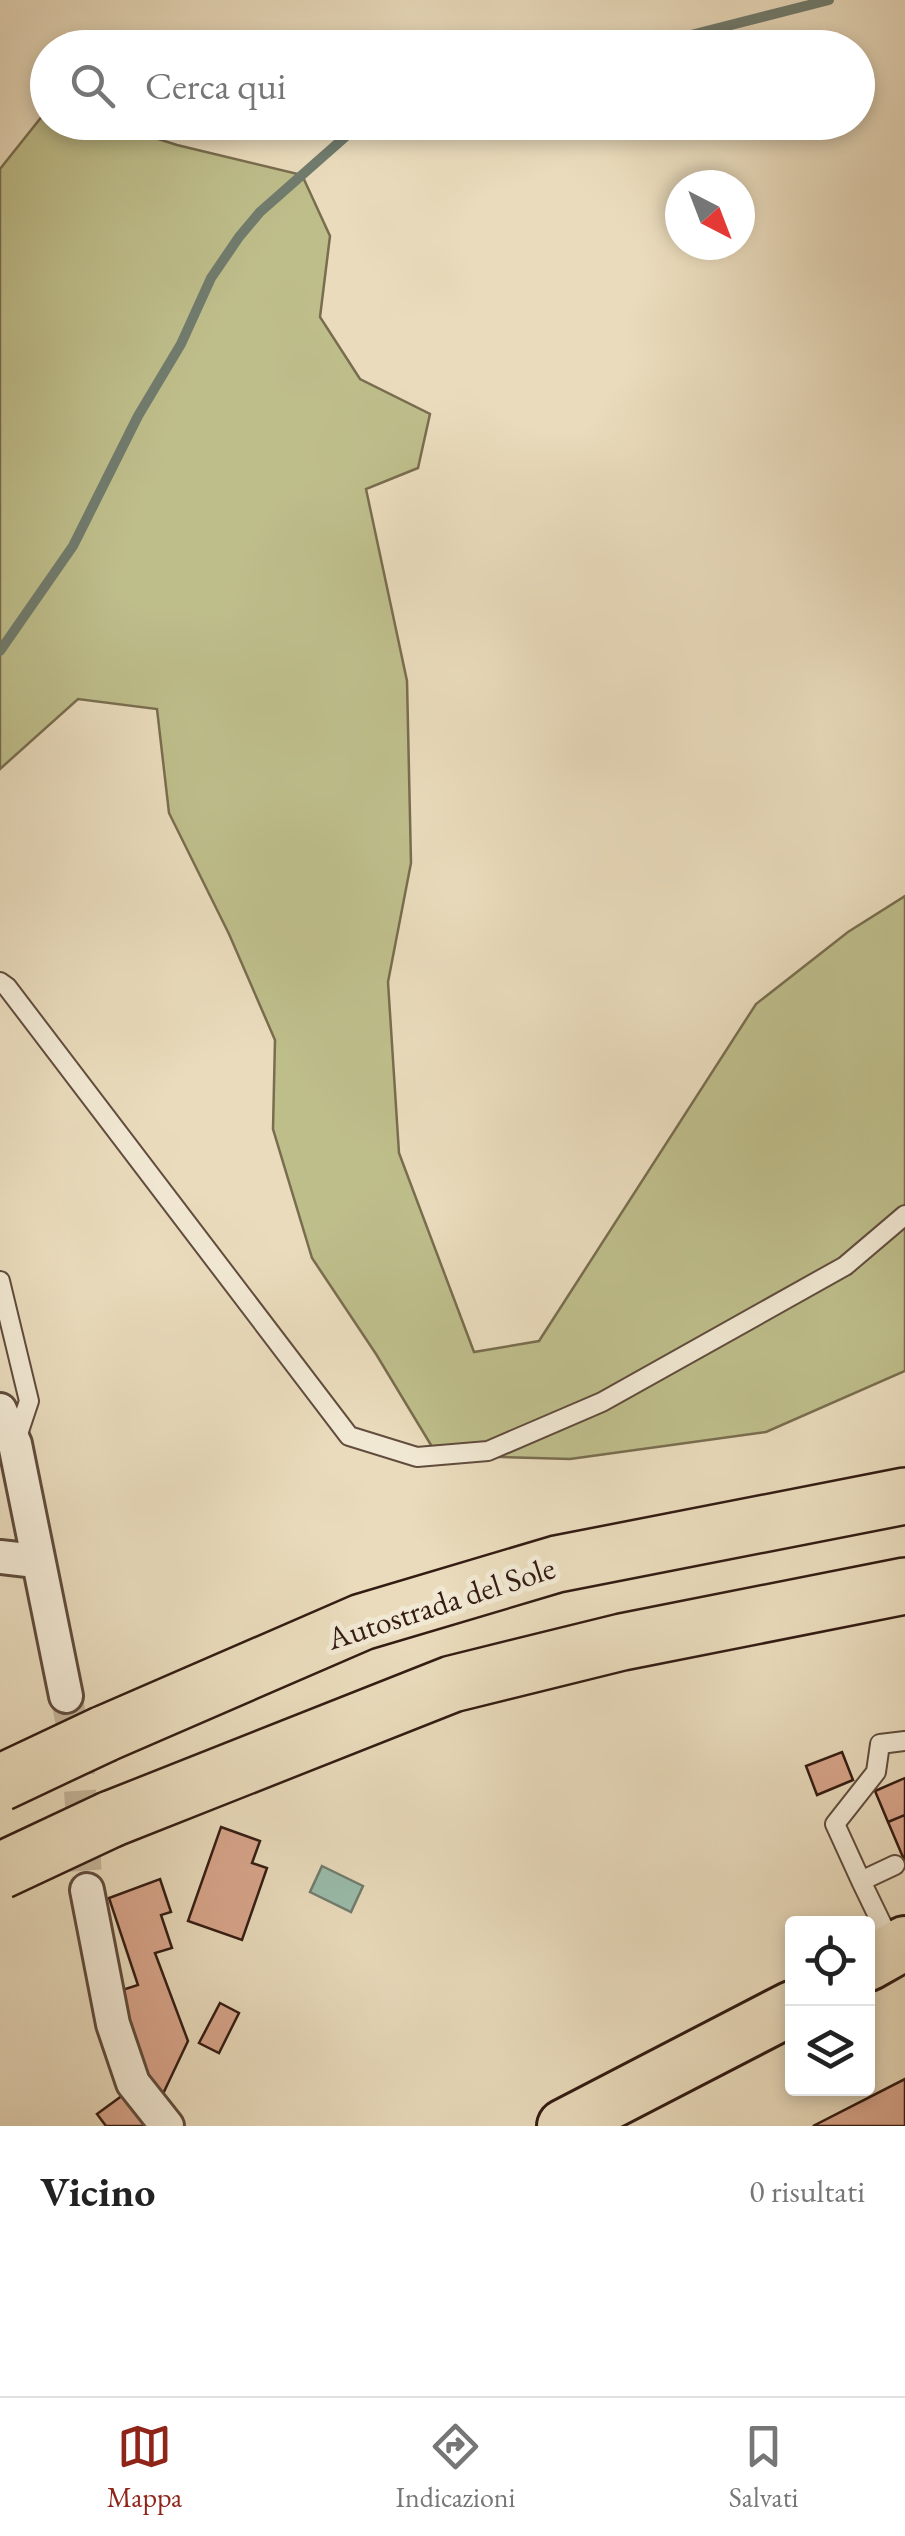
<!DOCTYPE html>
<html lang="it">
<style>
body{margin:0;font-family:"EB Garamond",serif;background:#f6f6f6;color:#222}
.controls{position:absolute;right:30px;bottom:30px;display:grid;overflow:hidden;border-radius:10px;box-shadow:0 5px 15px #0003}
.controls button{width:90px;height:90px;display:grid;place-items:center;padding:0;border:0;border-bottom:2px solid #e0e0e0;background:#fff;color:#222;font:50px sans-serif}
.compass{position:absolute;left:665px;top:170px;width:90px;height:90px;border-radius:50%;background:#fff;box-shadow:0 5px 15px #0003;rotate:138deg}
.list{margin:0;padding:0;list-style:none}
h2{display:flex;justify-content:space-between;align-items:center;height:130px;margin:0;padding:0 40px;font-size:42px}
h2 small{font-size:32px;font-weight:400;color:#767676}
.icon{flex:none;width:55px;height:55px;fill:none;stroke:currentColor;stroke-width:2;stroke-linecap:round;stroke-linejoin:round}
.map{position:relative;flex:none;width:905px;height:2126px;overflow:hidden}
.search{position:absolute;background:#fff;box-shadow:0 5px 15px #0003;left:30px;right:30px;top:30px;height:110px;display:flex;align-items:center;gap:25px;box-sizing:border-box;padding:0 35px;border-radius:55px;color:#767676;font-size:38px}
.sheet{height:270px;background:#fff}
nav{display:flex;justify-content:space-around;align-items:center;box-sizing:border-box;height:140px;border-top:2px solid #e0e0e0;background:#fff;font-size:28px;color:#767676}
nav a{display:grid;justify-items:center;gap:5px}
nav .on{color:#8f2418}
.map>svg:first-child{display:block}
</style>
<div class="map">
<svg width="905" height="2126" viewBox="0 0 905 2126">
<rect width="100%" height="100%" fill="#e9dbbc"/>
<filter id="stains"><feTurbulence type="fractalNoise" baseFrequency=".002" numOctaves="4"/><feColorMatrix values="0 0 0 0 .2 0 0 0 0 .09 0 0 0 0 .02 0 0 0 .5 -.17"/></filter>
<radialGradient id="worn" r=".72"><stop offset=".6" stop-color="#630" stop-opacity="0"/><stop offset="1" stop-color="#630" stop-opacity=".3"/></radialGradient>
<path fill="#bebe8b" stroke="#796d4f" stroke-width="2.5" d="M47,110l1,12 60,1 69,22 125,30 28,61 -10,81 40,62 70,35 -12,54 -52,21 41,192 4,182 -23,119 11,171 75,199 65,-11 217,-337 92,-72 57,-36v475l-139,61 -196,27 -133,-4 -61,-101 -64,-96 -39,-129 2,-89 -46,-106 -60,-121 -12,-104 -79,-10 -78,70v-600z"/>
<path fill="#99bcab" stroke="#717c6e" stroke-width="2.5" d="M322,1866l41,20 -12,26 -41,-20z"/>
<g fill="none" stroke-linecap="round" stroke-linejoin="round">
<path stroke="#717c6e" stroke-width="10" d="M640,48l189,-48
M0,651l73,-105 65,-130 43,-72 30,-66 28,-41 21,-25 93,-82 24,-8"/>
</g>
<path fill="#d8a58b" stroke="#341c13" stroke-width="2.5" d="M842,1752l11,28 -36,15 -11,-29z
M905,1778v37l-17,7 -13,-31z
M905,1815v47l-17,-40z
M221,1827l39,14 -8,22 15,5 -25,72 -54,-19z
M160,1879l11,33 -10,3 11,33 -17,5 33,88 -27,57 -21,-38 -21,-69 19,-6 -29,-87z
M220,2003l19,10 -20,40 -20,-10z
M905,2079v47h-92z
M123,2095l23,31h-40l-9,-12z"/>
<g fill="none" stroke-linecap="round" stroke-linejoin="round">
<path stroke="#c5b59a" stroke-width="32" stroke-dasharray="32 16" stroke-linecap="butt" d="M66,1696l11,52 10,142"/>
<g stroke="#614c3d" stroke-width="22">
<path id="lane" d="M0,982l7,5 342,449 68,21 71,-6 114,-49 243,-136 60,-51
M0,1281l29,120 -14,42
M861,1881l-26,-57 41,-52 4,-28 25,-3
M892,1945l-31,-64 34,-16"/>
</g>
<g stroke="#614c3d" stroke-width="38">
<path id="street" d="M0,1410l15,34 51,252
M0,1557l36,4
M87,1890l26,134 20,59 34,43"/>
</g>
<g stroke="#341c13" stroke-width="58">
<path id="primary" d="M868,1964l37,-21
M564,2126l228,-118"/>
</g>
<g stroke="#341c13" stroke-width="60">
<path id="highway" d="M104,1734l258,-112 195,-58 348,-68
M111,1819l341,-135 170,-42 283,-56"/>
</g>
<use href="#lane" stroke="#f1e8d3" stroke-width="18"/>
<use href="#street" stroke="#f1e8d3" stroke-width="32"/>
<use href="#primary" stroke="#e9dbbc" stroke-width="52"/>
<use href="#highway" stroke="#e9dbbc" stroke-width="55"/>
<g stroke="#341c13" stroke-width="60" stroke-linecap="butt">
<path id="highway-bridge" d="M0,1783l104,-49
M0,1871l111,-52"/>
</g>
<use href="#highway-bridge" stroke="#e9dbbc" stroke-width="55"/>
</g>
<g text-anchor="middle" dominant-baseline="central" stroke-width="10" stroke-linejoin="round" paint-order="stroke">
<g font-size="32" fill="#341c13" stroke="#f1e8d3">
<text transform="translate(441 1603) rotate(-18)">Autostrada del Sole</text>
</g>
</g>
<rect width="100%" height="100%" filter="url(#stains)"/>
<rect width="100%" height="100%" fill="url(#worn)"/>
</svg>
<div class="controls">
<button><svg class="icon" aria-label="locate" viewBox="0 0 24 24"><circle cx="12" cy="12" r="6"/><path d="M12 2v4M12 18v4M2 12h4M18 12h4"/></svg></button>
<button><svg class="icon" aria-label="layers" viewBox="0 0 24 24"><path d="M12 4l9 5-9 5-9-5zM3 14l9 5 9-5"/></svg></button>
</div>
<svg class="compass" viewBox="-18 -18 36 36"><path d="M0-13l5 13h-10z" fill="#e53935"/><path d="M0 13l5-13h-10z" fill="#767676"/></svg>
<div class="search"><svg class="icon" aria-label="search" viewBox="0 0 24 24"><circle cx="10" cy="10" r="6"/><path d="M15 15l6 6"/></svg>Cerca qui</div>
</div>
<section class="sheet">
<h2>Vicino<small>0 risultati</small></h2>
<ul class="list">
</ul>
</section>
<nav>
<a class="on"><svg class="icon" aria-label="map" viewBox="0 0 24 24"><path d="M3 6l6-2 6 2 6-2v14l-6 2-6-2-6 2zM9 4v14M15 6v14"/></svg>Mappa</a>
<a><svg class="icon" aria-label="directions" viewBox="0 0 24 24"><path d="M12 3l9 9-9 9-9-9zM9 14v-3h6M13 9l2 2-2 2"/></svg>Indicazioni</a>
<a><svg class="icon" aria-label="saved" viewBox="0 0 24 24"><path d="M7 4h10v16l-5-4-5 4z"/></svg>Salvati</a>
</nav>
